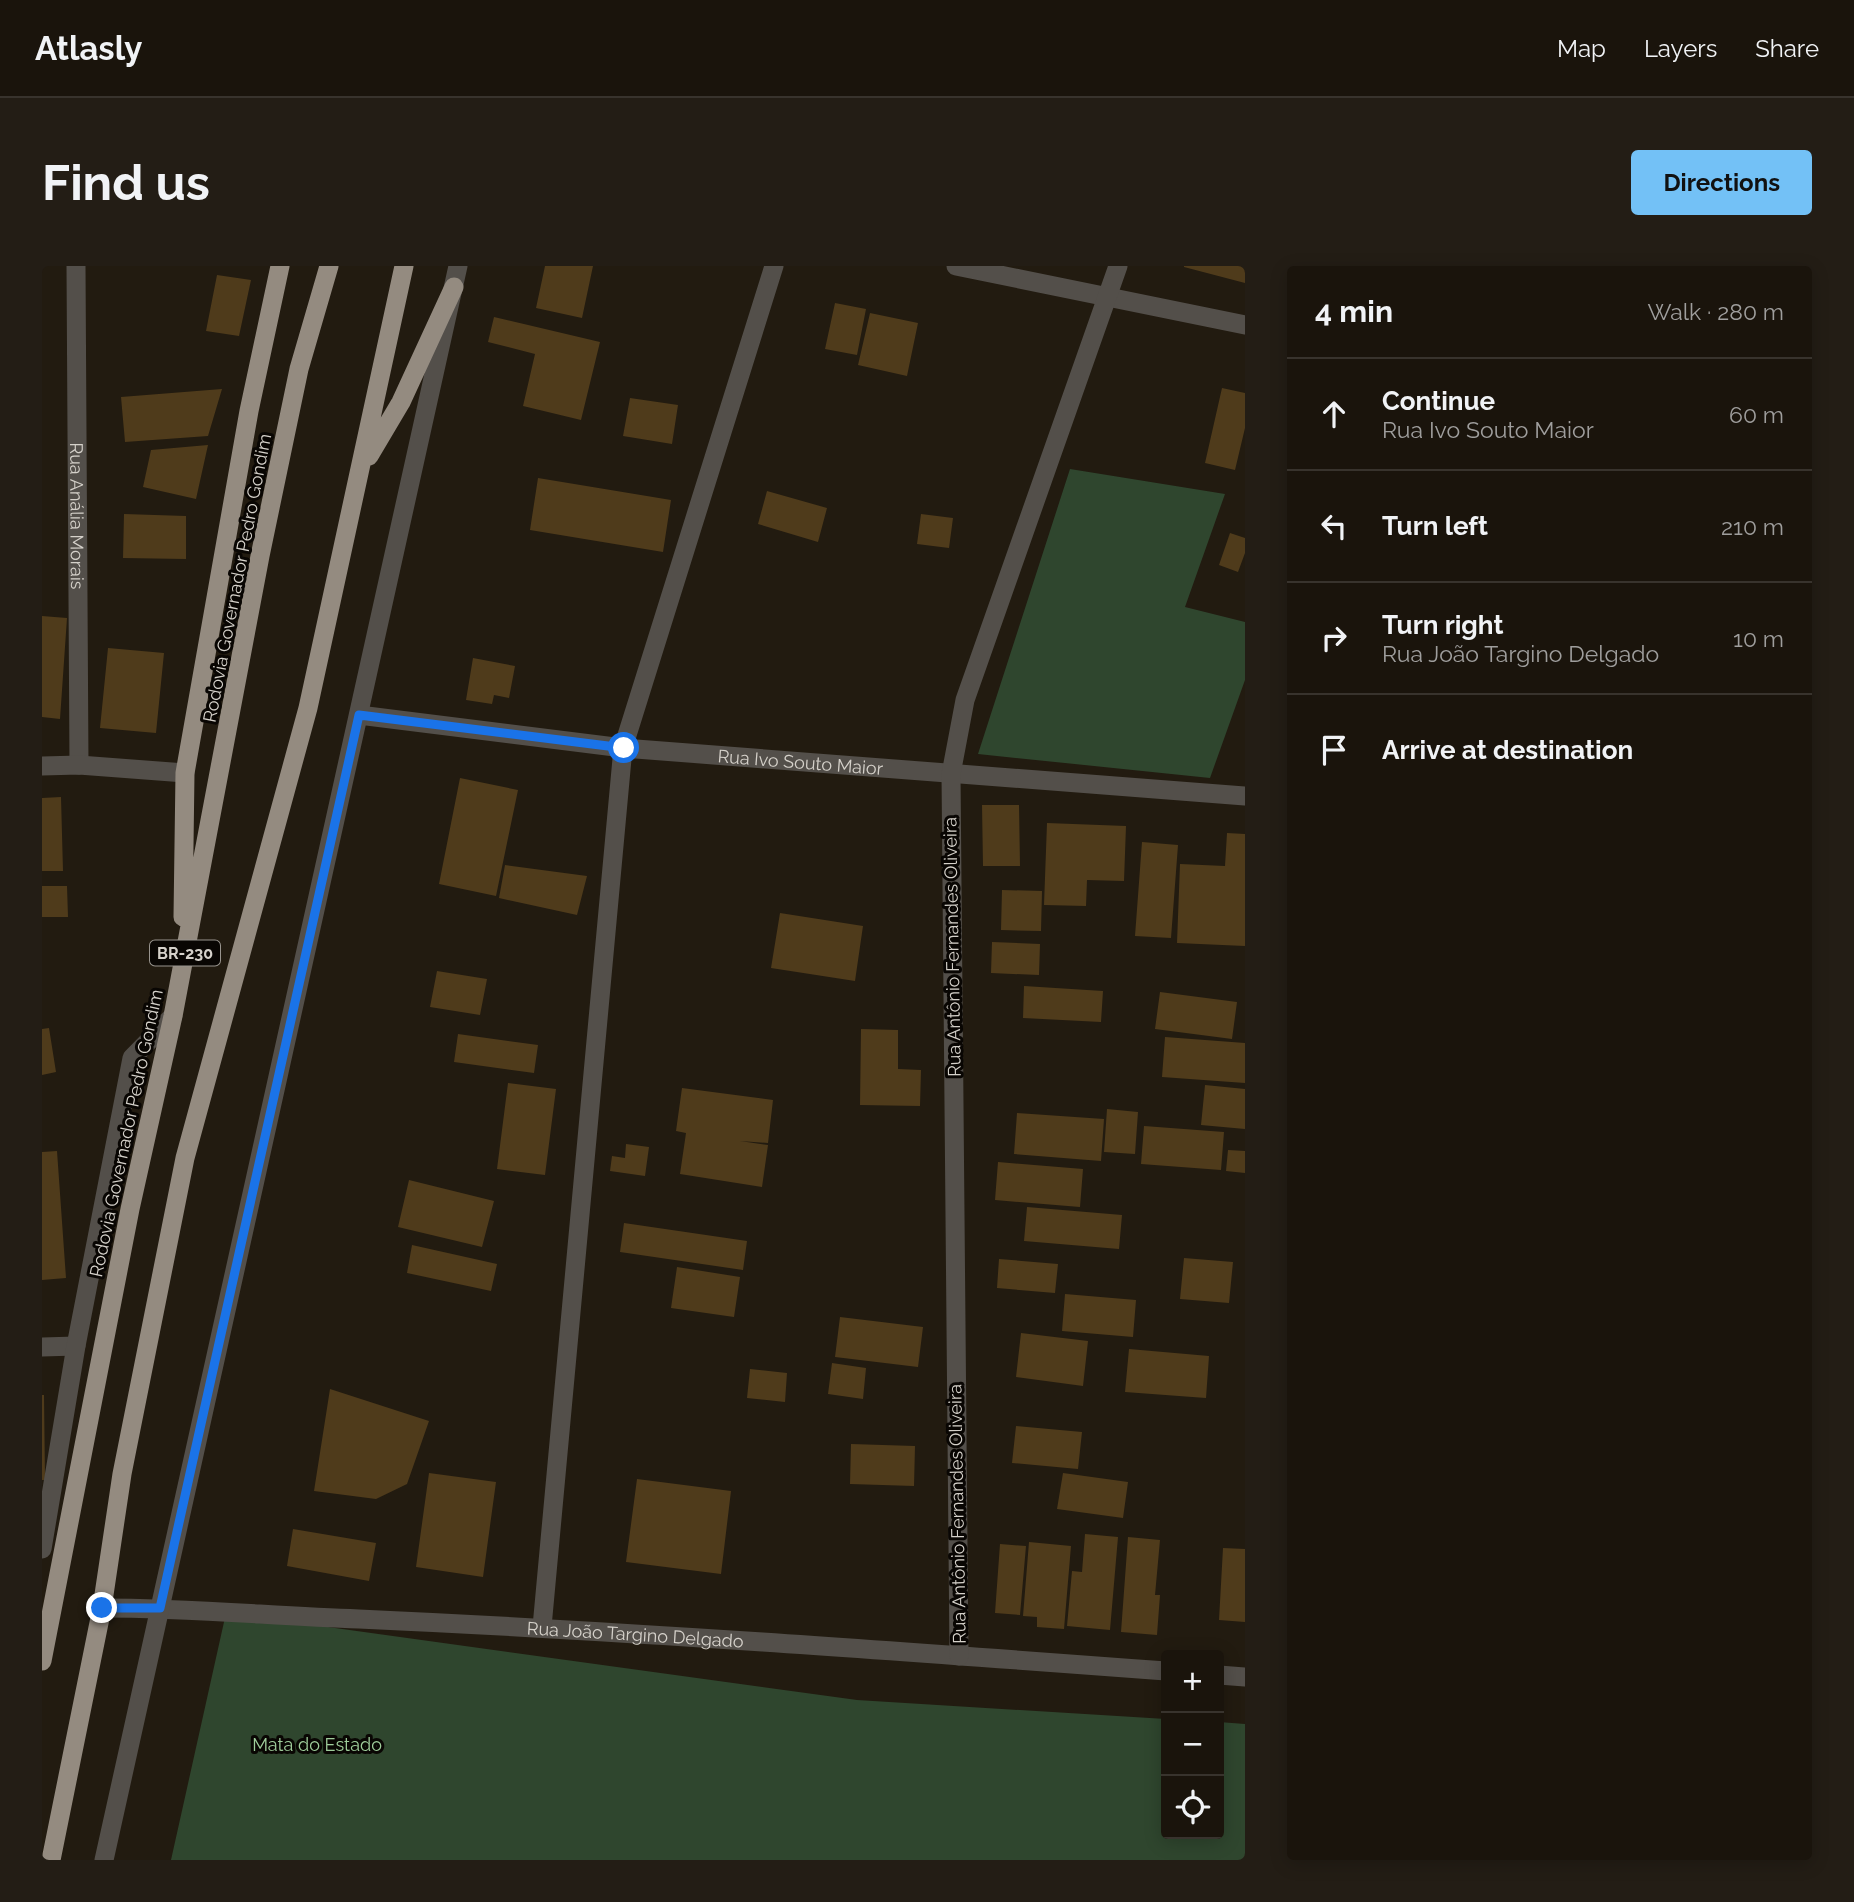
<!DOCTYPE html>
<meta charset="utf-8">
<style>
body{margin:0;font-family:Raleway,sans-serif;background:#231d15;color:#f1f3f6}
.controls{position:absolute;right:21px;bottom:21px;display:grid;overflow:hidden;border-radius:7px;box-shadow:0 4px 18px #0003}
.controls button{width:63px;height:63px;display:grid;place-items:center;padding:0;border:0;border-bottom:2px solid #38332d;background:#1a140c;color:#f1f3f6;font:35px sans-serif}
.stop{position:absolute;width:21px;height:21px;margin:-16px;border:5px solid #1a73e8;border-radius:50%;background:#fff}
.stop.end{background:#1a73e8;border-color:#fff;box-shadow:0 2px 7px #0008}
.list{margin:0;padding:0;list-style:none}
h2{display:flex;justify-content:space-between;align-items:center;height:91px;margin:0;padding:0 28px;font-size:30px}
h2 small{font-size:23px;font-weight:400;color:#9f9e9d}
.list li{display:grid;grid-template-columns:46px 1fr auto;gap:21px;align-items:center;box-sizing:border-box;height:112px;padding:0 28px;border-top:2px solid #38332d}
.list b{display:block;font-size:26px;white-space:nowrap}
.list p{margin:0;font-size:23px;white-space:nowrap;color:#9f9e9d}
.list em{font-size:23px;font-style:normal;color:#9f9e9d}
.icon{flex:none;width:38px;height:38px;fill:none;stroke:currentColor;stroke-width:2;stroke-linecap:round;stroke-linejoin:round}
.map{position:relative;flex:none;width:1203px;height:1594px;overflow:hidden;border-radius:7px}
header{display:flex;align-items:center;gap:42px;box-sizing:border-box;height:98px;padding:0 35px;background:#1a140c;border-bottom:2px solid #38332d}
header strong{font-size:33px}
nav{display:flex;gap:38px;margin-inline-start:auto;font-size:24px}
.intro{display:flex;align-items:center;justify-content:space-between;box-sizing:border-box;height:168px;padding:0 42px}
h1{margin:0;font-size:49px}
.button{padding:18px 32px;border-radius:7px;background:#73c1f6;color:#111;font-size:24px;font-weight:700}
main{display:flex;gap:42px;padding:0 42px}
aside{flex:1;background:#1a140c;border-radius:7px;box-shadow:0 4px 18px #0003}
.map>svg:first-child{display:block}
</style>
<header>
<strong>Atlasly</strong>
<nav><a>Map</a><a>Layers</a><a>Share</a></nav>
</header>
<div class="intro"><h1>Find us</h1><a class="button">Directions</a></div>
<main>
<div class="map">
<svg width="1203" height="1594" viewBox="0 0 1203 1594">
<rect width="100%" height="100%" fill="#221b10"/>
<path fill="#2f462e" d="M1028,203l155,25 -40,113 60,15v58l-35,98 -232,-24z
M184,1347l631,87 309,19v115h53v-112l26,2v136h-1074z"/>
<path fill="#4f3b1b" d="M503,0h48l-11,52 -46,-10z
M1142,0h61v17l-61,-16z
M175,9l34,5 -12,56 -33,-5z
M793,37l31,6 -9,46 -32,-6z
M828,47l48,10 -11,53 -49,-11z
M452,51l106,25 -19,78 -58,-14 12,-52 -47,-12z
M1180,122l23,5v35l-10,42 -30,-7z
M180,123l-14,47 -83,6 -4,-45z
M588,132l48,7 -6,39 -49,-8z
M166,179l-12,54 -53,-12 8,-37z
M496,212l133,22 -8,52 -133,-22z
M725,225l60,17 -9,34 -60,-18z
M82,248l62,2v43l-63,-1z
M879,248l32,4 -4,30 -32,-4z
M1188,267l15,5v15l-7,19 -19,-7z
M0,350l25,2 -7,101 -18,-2z
M66,382l56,5 -8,80 -56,-5z
M431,392l42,8 -6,32 -15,-3 -2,9 -26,-4z
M418,512l58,12 -22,106 -57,-12z
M19,531l2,74h-21v-73z
M940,539h37l1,61h-37z
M1005,557l79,3 -2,55 -37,-1 -1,26 -42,-1z
M1185,567l18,1v112l-68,-3 3,-79 45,2z
M1100,576l36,3 -7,93 -36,-2z
M463,599l82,11 -10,39 -78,-17z
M0,620h25l1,31h-26z
M960,624l40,1 -1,40 -40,-1z
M738,647l83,13 -8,55 -84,-13z
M950,676l48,2 -1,31 -48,-2z
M395,705l50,8 -7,36 -50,-8z
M982,720l79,5 -2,31 -78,-4z
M1118,726l77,10 -5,37 -77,-10z
M7,762l7,44 -14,3v-46z
M819,763l37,1v39l23,1 -1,36 -60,-1z
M416,768l80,11 -4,28 -80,-11z
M1123,771l80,6v40l-83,-6z
M466,817l48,6 -11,86 -48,-6z
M1163,819l40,4v40l-44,-4z
M640,822l91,12 -5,43 -28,-2 28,4 -6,42 -82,-13 6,-41 -10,-2z
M1065,843l31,3 -3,42 -31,-2z
M975,847l87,6 -3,42 -87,-7z
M1102,860l80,6 -3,38 -80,-6z
M584,878l23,3 -4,29 -35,-5 2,-15 13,2z
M1186,884l17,1v22l-19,-2z
M15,885l9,127 -24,2v-128z
M956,896l85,7 -3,38 -85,-7z
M367,914l85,21 -12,46 -84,-20z
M985,941l95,8 -3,34 -95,-8z
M582,957l123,18 -4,29 -123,-18z
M370,979l85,19 -6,27 -84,-18z
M1142,992l49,4 -4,41 -49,-4z
M957,993l59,5 -3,29 -58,-5z
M635,1001l63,10 -6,40 -63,-9z
M1023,1028l71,6 -3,37 -71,-6z
M798,1051l83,10 -5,40 -83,-10z
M979,1067l67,8 -5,45 -67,-9z
M1087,1083l80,7 -3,42 -81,-6z
M790,1097l34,5 -3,31 -35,-5z
M708,1103l37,4 -2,29 -38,-4z
M288,1123l99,32 -22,63 -31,15 -62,-8z
M0,1129h2l1,85h-3z
M974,1160l66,6 -4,37 -66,-6z
M809,1178l64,2 -1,40 -64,-2z
M387,1207l67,9 -13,95 -67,-10z
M1021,1207l65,9 -5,36 -66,-9z
M595,1213l94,12 -10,83 -95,-12z
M251,1263l83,14 -7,38 -82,-15z
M1043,1268l33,3 -8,93 -43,-4 5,-55 10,1z
M1086,1271l32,3 -5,55h5l-3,40 -36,-3z
M987,1276l42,4 -7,83 -27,-2v-10l-14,-1z
M958,1278l26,2 -6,69 -25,-2z
M1181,1282l22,1v73l-26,-2z"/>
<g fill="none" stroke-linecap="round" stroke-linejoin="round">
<g stroke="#534f4a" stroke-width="19">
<path id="s1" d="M34,0l3,499"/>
<path d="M914,0l289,59"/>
<path id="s2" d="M317,449l264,33 622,48"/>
<path d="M0,500l37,-1 106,8"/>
<path d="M0,1081l34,-1"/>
<path d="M0,1283l34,-203 56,-288 41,-42"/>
<path id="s3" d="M60,1342c86,0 171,8 257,11 269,12 538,32 807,52"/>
<path d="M500,1361l81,-879 151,-482"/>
<path d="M917,1390l-8,-882 14,-74 153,-434"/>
<path d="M1177,1409l26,2"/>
<path d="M62,1594l354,-1594"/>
</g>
<path stroke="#948b80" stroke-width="19" d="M327,190l32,-54 53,-115
M141,651l2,-144 64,-362 31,-145
M0,1395l88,-452 43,-193 87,-460 39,-187 30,-103
M9,1594l51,-252 20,-134 63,-316 123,-450 96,-442"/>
</g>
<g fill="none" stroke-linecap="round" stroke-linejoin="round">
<path stroke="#1a73e8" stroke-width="9" d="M60,1342h58l199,-893 265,33"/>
</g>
<g text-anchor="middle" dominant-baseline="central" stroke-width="6" stroke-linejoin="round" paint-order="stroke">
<rect fill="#090603" stroke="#98948e" stroke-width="2" x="108" y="674.5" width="70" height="25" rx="5"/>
<g font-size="16" font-weight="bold" fill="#d5d1ca">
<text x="143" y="687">BR-230</text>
</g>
<g font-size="18" fill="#d5d1ca" stroke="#090603">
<text stroke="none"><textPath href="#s1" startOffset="250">Rua Anália Morais</textPath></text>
<text transform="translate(195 312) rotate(-79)">Rodovia Governador Pedro Gondim</text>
<text stroke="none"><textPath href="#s2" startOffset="444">Rua Ivo Souto Maior</textPath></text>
<text transform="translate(910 681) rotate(-91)">Rua Antônio Fernandes Oliveira</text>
<text transform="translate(84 867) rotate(-78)">Rodovia Governador Pedro Gondim</text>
<text transform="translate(915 1248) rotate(-91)">Rua Antônio Fernandes Oliveira</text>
<text stroke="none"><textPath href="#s3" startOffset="534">Rua João Targino Delgado</textPath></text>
</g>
<g font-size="18" fill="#9fcd9b" stroke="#090603">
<text x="275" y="1478">Mata do Estado</text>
</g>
</g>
</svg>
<div class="controls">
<button>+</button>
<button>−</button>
<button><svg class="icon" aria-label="locate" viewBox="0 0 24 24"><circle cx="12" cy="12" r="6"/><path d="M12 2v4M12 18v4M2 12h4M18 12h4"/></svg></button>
</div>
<div class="stop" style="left:582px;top:482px"></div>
<div class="stop end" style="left:60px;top:1342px"></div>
</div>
<aside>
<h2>4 min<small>Walk · 280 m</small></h2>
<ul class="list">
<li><svg class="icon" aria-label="ahead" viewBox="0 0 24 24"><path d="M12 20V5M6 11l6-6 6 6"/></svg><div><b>Continue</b><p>Rua Ivo Souto Maior</p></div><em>60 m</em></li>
<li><svg class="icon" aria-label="left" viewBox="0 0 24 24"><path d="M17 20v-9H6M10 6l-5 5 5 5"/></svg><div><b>Turn left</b></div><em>210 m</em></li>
<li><svg class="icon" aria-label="right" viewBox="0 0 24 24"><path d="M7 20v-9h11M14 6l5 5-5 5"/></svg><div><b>Turn right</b><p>Rua João Targino Delgado</p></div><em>10 m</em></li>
<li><svg class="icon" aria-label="arrive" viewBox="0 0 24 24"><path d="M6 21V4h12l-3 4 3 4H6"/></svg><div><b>Arrive at destination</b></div></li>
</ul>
</aside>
</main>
